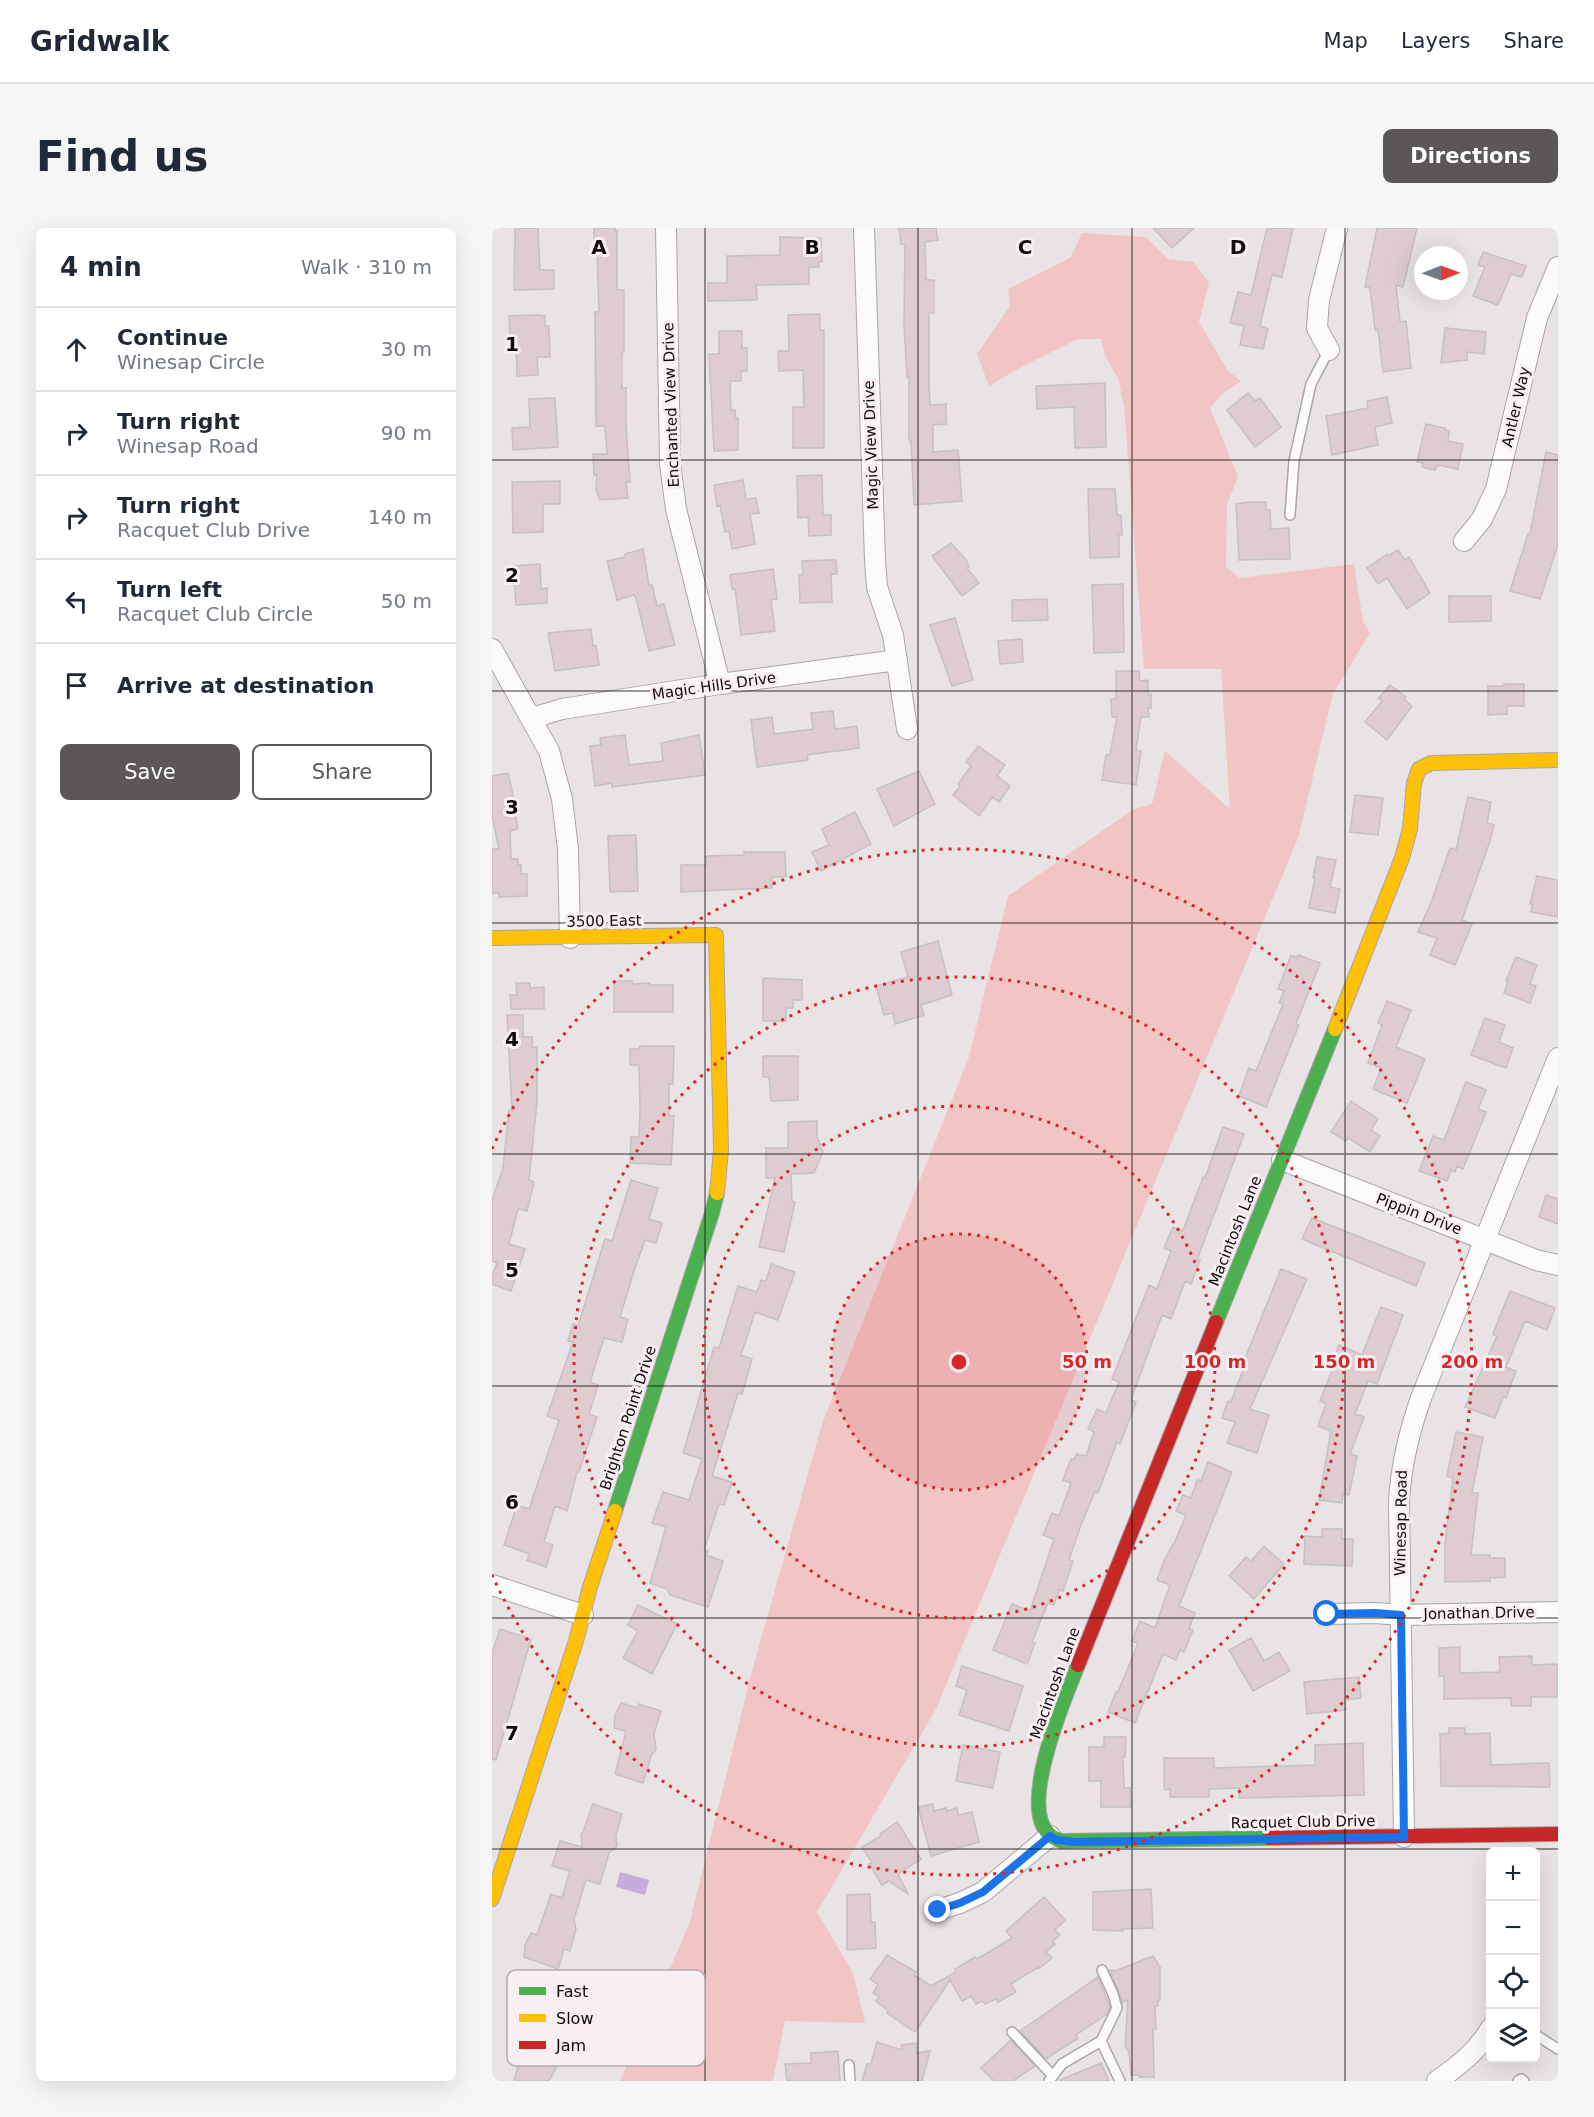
<!DOCTYPE html>
<meta charset="utf-8">
<style>
body{margin:0;font-family:"DejaVu Sans",sans-serif;background:#f6f6f7;color:#1f2937}
.controls{position:absolute;right:18px;bottom:18px;display:grid;overflow:hidden;border-radius:9px;box-shadow:0 6px 24px #0002}
.controls button{width:54px;height:54px;display:grid;place-items:center;padding:0;border:0;border-bottom:2px solid #e0e1e3;background:#fff;color:#1f2937;font:30px sans-serif}
.compass{position:absolute;left:922px;top:18px;width:54px;height:54px;border-radius:50%;background:#fff;box-shadow:0 6px 24px #0002;rotate:89deg}
.stop{position:absolute;width:18px;height:18px;margin:-14px;border:4px solid #1a73e8;border-radius:50%;background:#fff}
.stop.end{background:#1a73e8;border-color:#fff;box-shadow:0 2px 6px #0008}
.list{margin:0;padding:0;list-style:none}
h2{display:flex;justify-content:space-between;align-items:center;height:78px;margin:0;padding:0 24px;font-size:26px}
h2 small{font-size:20px;font-weight:400;color:#747a83}
.list li{display:grid;grid-template-columns:39px 1fr auto;gap:18px;align-items:center;box-sizing:border-box;height:84px;padding:0 24px;border-top:2px solid #e0e1e3}
.list b{display:block;font-size:22px;white-space:nowrap}
.list p{margin:0;font-size:20px;white-space:nowrap;color:#747a83}
.list em{font-size:20px;font-style:normal;color:#747a83}
.actions{display:flex;gap:12px;padding:18px 24px}
.actions a{flex:1;padding:14px 0;border:2px solid #5b5759;border-radius:9px;text-align:center;font-size:21px;color:#5b5759}
.actions .main{background:#5b5759;color:#fff}
.icon{flex:none;width:33px;height:33px;fill:none;stroke:currentColor;stroke-width:2;stroke-linecap:round;stroke-linejoin:round}
.map{position:relative;flex:none;width:1066px;height:1853px;overflow:hidden;border-radius:9px}
header{display:flex;align-items:center;gap:36px;box-sizing:border-box;height:84px;padding:0 30px;background:#fff;border-bottom:2px solid #e0e1e3}
header strong{font-size:28px}
nav{display:flex;gap:33px;margin-inline-start:auto;font-size:21px}
.intro{display:flex;align-items:center;justify-content:space-between;box-sizing:border-box;height:144px;padding:0 36px}
h1{margin:0;font-size:42px}
.button{padding:15px 27px;border-radius:9px;background:#5b5759;color:#fff;font-size:21px;font-weight:700}
main{display:flex;gap:36px;padding:0 36px}
aside{flex:1;background:#fff;border-radius:9px;box-shadow:0 6px 24px #0002}
.map>svg:first-child{display:block}
</style>
<header>
<strong>Gridwalk</strong>
<nav><a>Map</a><a>Layers</a><a>Share</a></nav>
</header>
<div class="intro"><h1>Find us</h1><a class="button">Directions</a></div>
<main>
<aside>
<h2>4 min<small>Walk · 310 m</small></h2>
<ul class="list">
<li><svg class="icon" aria-label="ahead" viewBox="0 0 24 24"><path d="M12 20V5M6 11l6-6 6 6"/></svg><div><b>Continue</b><p>Winesap Circle</p></div><em>30 m</em></li>
<li><svg class="icon" aria-label="right" viewBox="0 0 24 24"><path d="M7 20v-9h11M14 6l5 5-5 5"/></svg><div><b>Turn right</b><p>Winesap Road</p></div><em>90 m</em></li>
<li><svg class="icon" aria-label="right" viewBox="0 0 24 24"><path d="M7 20v-9h11M14 6l5 5-5 5"/></svg><div><b>Turn right</b><p>Racquet Club Drive</p></div><em>140 m</em></li>
<li><svg class="icon" aria-label="left" viewBox="0 0 24 24"><path d="M17 20v-9H6M10 6l-5 5 5 5"/></svg><div><b>Turn left</b><p>Racquet Club Circle</p></div><em>50 m</em></li>
<li><svg class="icon" aria-label="arrive" viewBox="0 0 24 24"><path d="M6 21V4h12l-3 4 3 4H6"/></svg><div><b>Arrive at destination</b></div></li>
</ul>
<div class="actions"><a class="main">Save</a><a>Share</a></div>
</aside>
<div class="map">
<svg width="1066" height="1853" viewBox="0 0 1066 1853">
<rect width="100%" height="100%" fill="#e9e3e6"/>
<path fill="#f0c5c4" d="M590,5l64,4 22,22 25,3 16,20 -10,40 29,49 13,10 -18,12 -13,15 28,69 -11,27 -1,63 14,11 114,-14 9,58 7,11 -37,61 -35,144 -362,871 -119,203 36,61 12,50 -80,-2 -12,60h-153l69,-156 63,-254 70,-247 147,-367 39,-161 126,-87 18,-5 13,-53 65,58 -9,-140h-77l-20,-264 -6,-26 -13,-24 -4,-16h-23l-53,26 -36,21 -12,-32 33,-48 -2,-17 62,-31z"/>
<path fill="#c6aedb" d="M128,1644l29,8 -4,15 -29,-8z"/>
<path fill="#deccd1" stroke="#c5c0c2" stroke-width="1.5" d="M23,0h23l2,42h14v19l-40,1z
M102,0h21v3h2v59h7v62h-2v36h4v37l4,57h-4l2,16 -28,2 -4,-10 1,-16 -3,1 -1,-21h14l-2,-28h-9l-1,-114h4l-2,-58h-3z
M407,0h37l2,12 -13,2 1,38h8v33h-5v75l1,17 16,-1v20l-13,1v27l25,-2 4,51 -48,4 -3,-65h-2v-64l-2,1 -3,-53 1,-80h-4z
M661,0h41l-22,20z
M775,0h26l-11,49 -10,-2 -12,51 8,3 -5,20 -23,-4 4,-19 -14,-3 8,-31 13,3z
M885,0h40l-14,59 -7,-2 4,37 6,-1 5,47 -28,4 -5,-43 -3,1 -5,-42 -5,-1z
M288,9l41,1 1,24h-3v5h-10v17l-53,1 1,15 -49,1v-18h19v-27l53,-1z
M991,24l43,14 -4,11 -11,-3 -13,31 -25,-9 12,-29 -7,-2z
M328,86v16h4v118h-31v-41h11l-1,-37 -24,1 -1,-20h11l-1,-36z
M46,87l7,1v10h4l1,31h-13l1,18 -21,1 -1,-38 -6,1 -1,-23z
M953,100l41,4 -2,22 -17,-2v8l-26,3z
M227,103h23v17h5v23h-6v10h-11l1,29h4l1,8h2v32l-24,1 -5,-97h10z
M613,155l1,64 -31,1 -1,-41 -37,2 -1,-23z
M756,165l7,8 5,-3 21,29 -26,20 -28,-37z
M895,169l5,26 -17,4 3,18 -46,10 -6,-39 42,-8 -1,-7z
M63,170l3,49 -45,3 -1,-22 18,-1 -1,-28z
M934,196l19,4v2l4,1 -1,10 15,3 -5,25 -21,-4 -2,5 -13,-3 1,-4 -6,-1z
M1054,224l12,3v90l-18,54 -30,-8 18,-57h2z
M330,247l1,40h8v20l-22,1 -1,-19 -10,1 -1,-42z
M251,252l3,19 10,-1 3,15 -9,1 5,30 -23,5 -3,-18 -4,1 -5,-27 -3,1 -3,-21z
M68,253v23h-17v28l-30,1 -1,-51z
M596,261h27l2,26h4l1,20h-3v22l-29,1z
M758,274h16v8h4l1,19 18,-1 1,31 -51,1 -3,-56z
M459,315l15,17 3,7 -2,1 12,15 -17,13 -30,-40z
M151,321l6,36h3l5,21 7,-2 11,41 -26,6 -13,-53 -2,-3 -17,5 -10,-39 18,-4v-3z
M906,322l7,10 4,-3 21,36 -23,16 -20,-31 -9,6 -11,-16 20,-14 1,2z
M334,332h10l1,14h-6l1,28 -32,1 -1,-28h4l-1,-14z
M48,336l1,25 6,-1v15l-31,2 -3,-39z
M281,341l4,30 -6,1 4,31 -34,4 -6,-46h-3l-2,-14z
M631,356l1,68 -30,1 -2,-68z
M957,368h42v25l-42,1z
M555,371l1,21 -36,1v-21z
M463,390l18,62 -21,6 -22,-61z
M99,401l2,17 3,-1 3,20 -44,6 -7,-38z
M530,411l1,23 -23,2 -2,-23z
M624,443h23l1,10 8,-1v15l3,-1v14h-3l1,9h-8l-5,33 5,1 -5,34 -34,-5 4,-25h4l7,-38h-5l-1,-18h5z
M1012,456h20v22h-17v8l-19,1v-29h16z
M898,457l16,12 -2,2 8,7 -25,34 -22,-18 17,-21 -3,-3z
M341,483l2,18 22,-3 2,22 -52,7 1,5 -51,7 -6,-47 21,-3 2,17 39,-5 -2,-16z
M133,507l4,30 34,-4 -2,-18 38,-8 6,40 -93,12v-4l-17,3 -5,-40 11,-1 -1,-7z
M486,518l27,19 -8,11 13,10 -11,16 -7,-5 -13,19 -26,-21 7,-9 -2,-2 13,-18 -5,-4z
M427,543l16,33 -41,22 -17,-37z
M16,545l9,40h-2l3,16 -8,2 1,28h7v6h3v9h6v22l-28,1v-4h-7v-44h7l-7,-34v-39z
M863,567l28,3 -5,37 -28,-3z
M976,569l23,5 -4,21 7,2 -4,16 -28,79 10,4 -17,41 -25,-10 7,-17 -19,-6 14,-32 18,-52 6,2z
M363,584l16,32 -50,27 -9,-19 17,-7 -7,-16z
M144,607l2,56 -28,1 -2,-56z
M252,624h41l1,25h-14v11l-91,4v-27h25v-9l38,-1z
M825,629l19,3 -6,27 10,2 -5,24 -26,-5 6,-30h-2z
M1045,648l21,4v37l-27,-5 2,-8h-3z
M446,713l14,54 -31,10 3,10 -29,9 -2,-11 -9,2 -8,-29 32,-9 -7,-25z
M799,727l6,3 1,-3 22,8 -24,61 3,1 -33,82 -27,-11 10,-28 7,3 27,-67 -4,-1 5,-12 -6,-2z
M1024,729l21,8 -7,19 6,2 -6,17 -26,-10 4,-12h-2z
M271,750l39,2v20h-9v8h-7v13h-23z
M122,753h18v3l18,-1v2h23v27h-59z
M24,755h14v5l14,-1v22h-33l-1,-14h7z
M895,773l24,9 -15,37 29,12 -18,44 -34,-14 8,-21 -13,-5 14,-38 -4,-2z
M15,787h16v22h9v10h5v55l-8,78 5,2 -7,29 -9,-2 -9,35 16,5 -14,42 -19,-7v-7l5,-14 -5,-2v-61l11,-32 6,-58h3z
M993,790l20,7 -6,17 14,6 -7,20 -35,-13z
M148,818h34l-1,38h-4v32h5l-3,49 -41,-2 1,-26h8l1,-28 -1,-44h-9v-16h9z
M271,828h35v44l-27,1 -2,-24h-6z
M974,854l20,8 -8,19 8,3 -23,57 -6,-3 -2,6 -4,-2 -4,11 -28,-10 14,-35 11,4z
M859,873l27,18 -7,11 9,6 -10,16 -22,-14 -2,3 -15,-9z
M325,893v16l6,15 -9,21 -23,1 1,27 3,1 -11,50 -25,-5 16,-69h-9v-30h22v-26z
M731,899l21,7 -47,126h3l-9,24 -6,-3 -14,38 -9,-4 -31,85 5,2 -16,42 -3,-2 -19,51 -3,-1 -14,33 -12,35 4,1 -10,30 -4,-1 -5,15 -6,-2 -16,39 3,1 -8,21 -34,-14 19,-46 18,7 24,-72 -11,-4 9,-22 7,3 12,-33 -8,-3 8,-21h3l3,-5 9,2 8,-24 -6,-3 9,-20 9,4 13,-31 -7,-3 37,-94 8,4 14,-38 -7,-3 9,-21 10,4 20,-54 2,1z
M139,952l27,8 -9,31 13,4 -6,20 -11,-3 -11,31 -14,46 8,2 -6,23 -18,-4 -14,44 8,3 -9,29 8,3 -18,55h-2l-10,39 -12,-5 -11,36 9,3 -7,22 -19,-7 3,-6 -26,-9 13,-40 12,4 30,-89 -12,-4 26,-74 -5,-1 5,-17 5,2 27,-87 7,2z
M1054,967l12,4v25l-19,-7z
M820,990l113,45 -9,23 -114,-47z
M279,1036l24,8 -17,48 -23,-8 -14,43 11,4 -10,35 -4,-1 -26,83 20,6 -8,23 -5,-1 -15,46 4,1 -2,4 17,6 -15,46 -38,-12 -3,-6 -17,-6 16,-56 -14,-4 11,-31 26,8 13,-41 -19,-6 31,-106 5,1 19,-62 19,6 4,-12 5,1z
M789,1041l26,10 -57,130 19,6 -12,38 -30,-10 8,-21 -13,-4 6,-17 3,1 13,-35 -2,-1z
M1018,1063l45,17 -8,22 -22,-9 -19,46 10,4 -10,27 -3,-1 -8,21 -30,-11 32,-71 -4,-2z
M889,1079l22,8 -26,69 -9,-3 -13,33 9,3 -14,37 7,2 -8,39 -6,-1 -1,9 -23,-3 12,-69 -13,-5 8,-22 -6,-3 13,-33 -3,-1 9,-22 23,10z
M964,1204l27,5 -11,56h6l-7,62h19v3h15v19l-15,1v3l-45,1v-38l8,-66 -6,-2z
M716,1234l24,10 -53,134 16,7 -6,16 4,1 -9,22 -4,-2 -4,10 -13,-6 -28,69 -27,-11 8,-20h2l20,-49 -6,-2 8,-20 15,7 15,-43 -13,-5 7,-19 9,-17h1l12,-29 -10,-4 7,-16 8,3 6,-18 4,1z
M830,1301h20v10h11l-1,27 -48,-2 1,-28 17,1z
M772,1318l20,18 -30,35 -25,-23 17,-19 5,4z
M146,1377l39,19 -25,50 -29,-16 15,-27 -10,-6z
M8,1401l31,10 -35,121 -4,-1v-106z
M759,1410l13,23 15,-9 11,19 -37,20 -24,-41z
M968,1419v26l40,-1 -1,-15 33,-1v9l25,-1v33h-26v9h-20v-8l-67,1v-23h-5v-28z
M470,1438l61,20 -14,45 -50,-16 8,-25 -11,-4z
M867,1449l2,21 -16,2 1,10 -39,4 -3,-32z
M129,1475l17,5 1,-4 22,7 -7,23 2,15 -5,7 -8,27 -28,-9 11,-43 -12,-3 1,-13z
M957,1500h16v6l25,-1 1,32 58,-2 1,24 -109,-1 -1,-52 9,-1z
M612,1509h22l-1,20h-2l1,31h6l1,19h-30v-26h-12v-34h15z
M871,1515l1,52 -125,3v-10l-30,1v8h-39v-8l-5,1 -1,-3v-29h50v10l101,-3v-20z
M471,1517l37,7 -7,36 -37,-7z
M101,1576l29,10 -6,21 1,11 -8,7 -9,31 -14,-4 -12,39 2,10 -6,22 -6,-2 -6,20 -34,-12 1,-12 6,-12 6,2 14,-41 11,4 8,-27 -18,-5 8,-25 22,6 -1,-13 2,-2z
M441,1576l1,7 12,-3 1,3 10,-3 1,7 14,-3 7,30 -48,14 -13,-49z
M405,1594l24,37 -23,15 10,20 -19,-13 -7,4 -13,-21 3,-1 -10,-16 19,-11 -1,-2z
M659,1661l2,39 -30,1v2l-30,-1v-38z
M378,1666l1,28h4l1,26 -29,2v-55z
M552,1669l21,23 -10,10 5,5 -7,6 2,3 -9,8 6,6 -12,10 -1,-1 -28,17 5,8 -18,10 -2,-3 -11,5 -3,-3 -6,3 -5,-8 -9,5 -12,-21 -35,52 -28,-19 1,-2 -12,-10 3,-4 -6,-4 5,-8 -8,-6 17,-24 29,17 -2,3 17,11 25,-14 -1,-3 20,-12 2,2 35,-21 -6,-7z
M661,1728l7,11v33h-2v6h-3l1,23h-3l1,48h-15v-2h-8l-2,-23 -4,-6 3,-47 -5,4 -13,-33 5,1z
M606,1749l12,30 -3,7 -31,21 2,3 -32,21 -26,-28z
M40,1766h13l12,5 -3,14 13,5v14l-4,8 1,13 -15,28h-35l8,-30 -4,-3 9,-25z
M519,1812l24,26 -22,15h-19l-13,-13z
M385,1814l24,8 1,-5 14,-2 1,10 13,-2 -8,30h-60l5,-17h4z
M346,1823l2,30h-53l-2,-17 26,-1v-10z
M609,1835l8,18h-49v-1z"/>
<g fill="none" stroke-linecap="round" stroke-linejoin="round">
<g stroke="#aaa5a8" stroke-width="12">
<path id="lane" d="M798,287l4,-54 17,-77 18,-34
M520,1804l41,44
M1044,1807l22,14
M609,1813l16,-33 -4,-14 -11,-24
M357,1837l1,16
M557,1853l13,-17 39,-23 19,40
M1026,1853l3,-2 3,2"/>
</g>
<g stroke="#aaa5a8" stroke-width="22">
<path id="street" d="M174,0l4,236 6,45 44,175
M372,0l11,332 2,27 16,48 14,94
M837,122l-12,-22 2,-28 18,-72
M972,313l18,-22 14,-30 41,-171 21,-51
M0,421l57,102 13,48 6,50 2,89
M40,490l30,-9 158,-25 177,-24
M790,932l254,100 22,5
M0,1357l91,30
M835,1386l48,-1 26,2 157,-3
M912,1609l-5,-336c2,-36 10,-69 22,-103l137,-340
M446,1682l22,-7 23,-11 67,-56
M945,1853c21,-15 41,-30 54,-53"/>
</g>
<g stroke="#aaa5a8" stroke-width="16">
<path id="fast" d="M724,1094l119,-293
M123,1283l97,-298 5,-20
M586,1437c-13,32 -60,141 -29,169 2,3 8,5 12,7l208,-3"/>
</g>
<g stroke="#aaa5a8" stroke-width="16">
<path id="slow" d="M0,710l224,-3 5,215 -4,43
M843,801l67,-171 8,-29 4,-46 5,-14 12,-6 127,-3
M0,1671l84,-258 14,-54 25,-76"/>
</g>
<g stroke="#aaa5a8" stroke-width="16">
<path id="jam" d="M586,1437l138,-343
M777,1610l289,-4"/>
</g>
<use href="#lane" stroke="#fcfbfb" stroke-width="9"/>
<use href="#street" stroke="#fcfbfb" stroke-width="20"/>
<use href="#fast" stroke="#4caf50" stroke-width="14"/>
<use href="#slow" stroke="#ffc107" stroke-width="14"/>
<use href="#jam" stroke="#c62828" stroke-width="14"/>
</g>
<g fill="none" stroke-linecap="round" stroke-linejoin="round">
<path stroke="#1a73e8" stroke-width="8" d="M446,1682l22,-7 23,-11 67,-56 6,4 18,2 330,-5 -3,-222 -26,-2 -48,1"/>
</g>
<path fill="none" stroke="#0f0b0d" stroke-width="1.5" stroke-opacity="0.55" d="M213,0v1853M426,0v1853M640,0v1853M853,0v1853M0,232h1066M0,463h1066M0,695h1066M0,926h1066M0,1158h1066M0,1390h1066M0,1621h1066"/>
<circle cx="467" cy="1134" r="128" fill="#d62828" fill-opacity=".12"/>
<g fill="none" stroke="#d62828" stroke-width="3" stroke-dasharray="3 6">
<circle cx="467" cy="1134" r="128"/>
<circle cx="467" cy="1134" r="256"/>
<circle cx="467" cy="1134" r="385"/>
<path d="M0 921A513 513 0 1 1 0 1347"/>
</g>
<g text-anchor="middle" dominant-baseline="central" stroke-width="6" stroke-linejoin="round" paint-order="stroke">
<g font-size="15" fill="#0f0b0d" stroke="#f9eef4">
<text transform="translate(179 177) rotate(-92)">Enchanted View Drive</text>
<text transform="translate(1024 179) rotate(-77)">Antler Way</text>
<text transform="translate(379 217) rotate(-92)">Magic View Drive</text>
<text transform="translate(222 458) rotate(-8)">Magic Hills Drive</text>
<text transform="translate(112 693) rotate(-1)">3500 East</text>
<text transform="translate(927 986) rotate(21)">Pippin Drive</text>
<text transform="translate(743 1003) rotate(-68)">Macintosh Lane</text>
<text transform="translate(136 1190) rotate(-72)">Brighton Point Drive</text>
<text transform="translate(909 1295) rotate(-89)">Winesap Road</text>
<text transform="translate(987 1385) rotate(-1)">Jonathan Drive</text>
<text transform="translate(563 1455) rotate(-70)">Macintosh Lane</text>
<text transform="translate(811 1594) rotate(-1)">Racquet Club Drive</text>
</g>
</g>
<rect x="15" y="1742" width="198" height="96" rx="9" fill="#f9eef4" stroke="#b3aaaf" stroke-width="1.5"/>
<rect x="27" y="1759" width="27" height="8" fill="#4caf50"/>
<rect x="27" y="1786" width="27" height="8" fill="#ffc107"/>
<rect x="27" y="1813" width="27" height="8" fill="#c62828"/>
<g font-size="16" fill="#0f0b0d">
<text x="64" y="1769">Fast</text>
<text x="64" y="1796">Slow</text>
<text x="64" y="1823">Jam</text>
</g>
<g font-size="20" text-anchor="middle" font-weight="bold" fill="#0f0b0d" stroke="#f9eef4" stroke-width="6" stroke-linejoin="round" paint-order="stroke">
<text x="107" y="26">A</text>
<text x="320" y="26">B</text>
<text x="533" y="26">C</text>
<text x="746" y="26">D</text>
<text x="20" y="123">1</text>
<text x="20" y="354">2</text>
<text x="20" y="586">3</text>
<text x="20" y="818">4</text>
<text x="20" y="1049">5</text>
<text x="20" y="1281">6</text>
<text x="20" y="1512">7</text>
</g>
<circle cx="467" cy="1134" r="9" fill="#d62828" stroke="#f9eef4" stroke-width="3"/>
<g font-size="18" text-anchor="middle" font-weight="bold" fill="#d62828" stroke="#f9eef4" stroke-width="6" stroke-linejoin="round" paint-order="stroke">
<text x="595" y="1140">50 m</text>
<text x="723" y="1140">100 m</text>
<text x="852" y="1140">150 m</text>
<text x="980" y="1140">200 m</text>
</g>
</svg>
<div class="controls">
<button>+</button>
<button>−</button>
<button><svg class="icon" aria-label="locate" viewBox="0 0 24 24"><circle cx="12" cy="12" r="6"/><path d="M12 2v4M12 18v4M2 12h4M18 12h4"/></svg></button>
<button><svg class="icon" aria-label="layers" viewBox="0 0 24 24"><path d="M12 4l9 5-9 5-9-5zM3 14l9 5 9-5"/></svg></button>
</div>
<svg class="compass" viewBox="-18 -18 36 36"><path d="M0-13l5 13h-10z" fill="#e53935"/><path d="M0 13l5-13h-10z" fill="#747a83"/></svg>
<div class="stop" style="left:835px;top:1386px"></div>
<div class="stop end" style="left:446px;top:1682px"></div>
</div>
</main>
